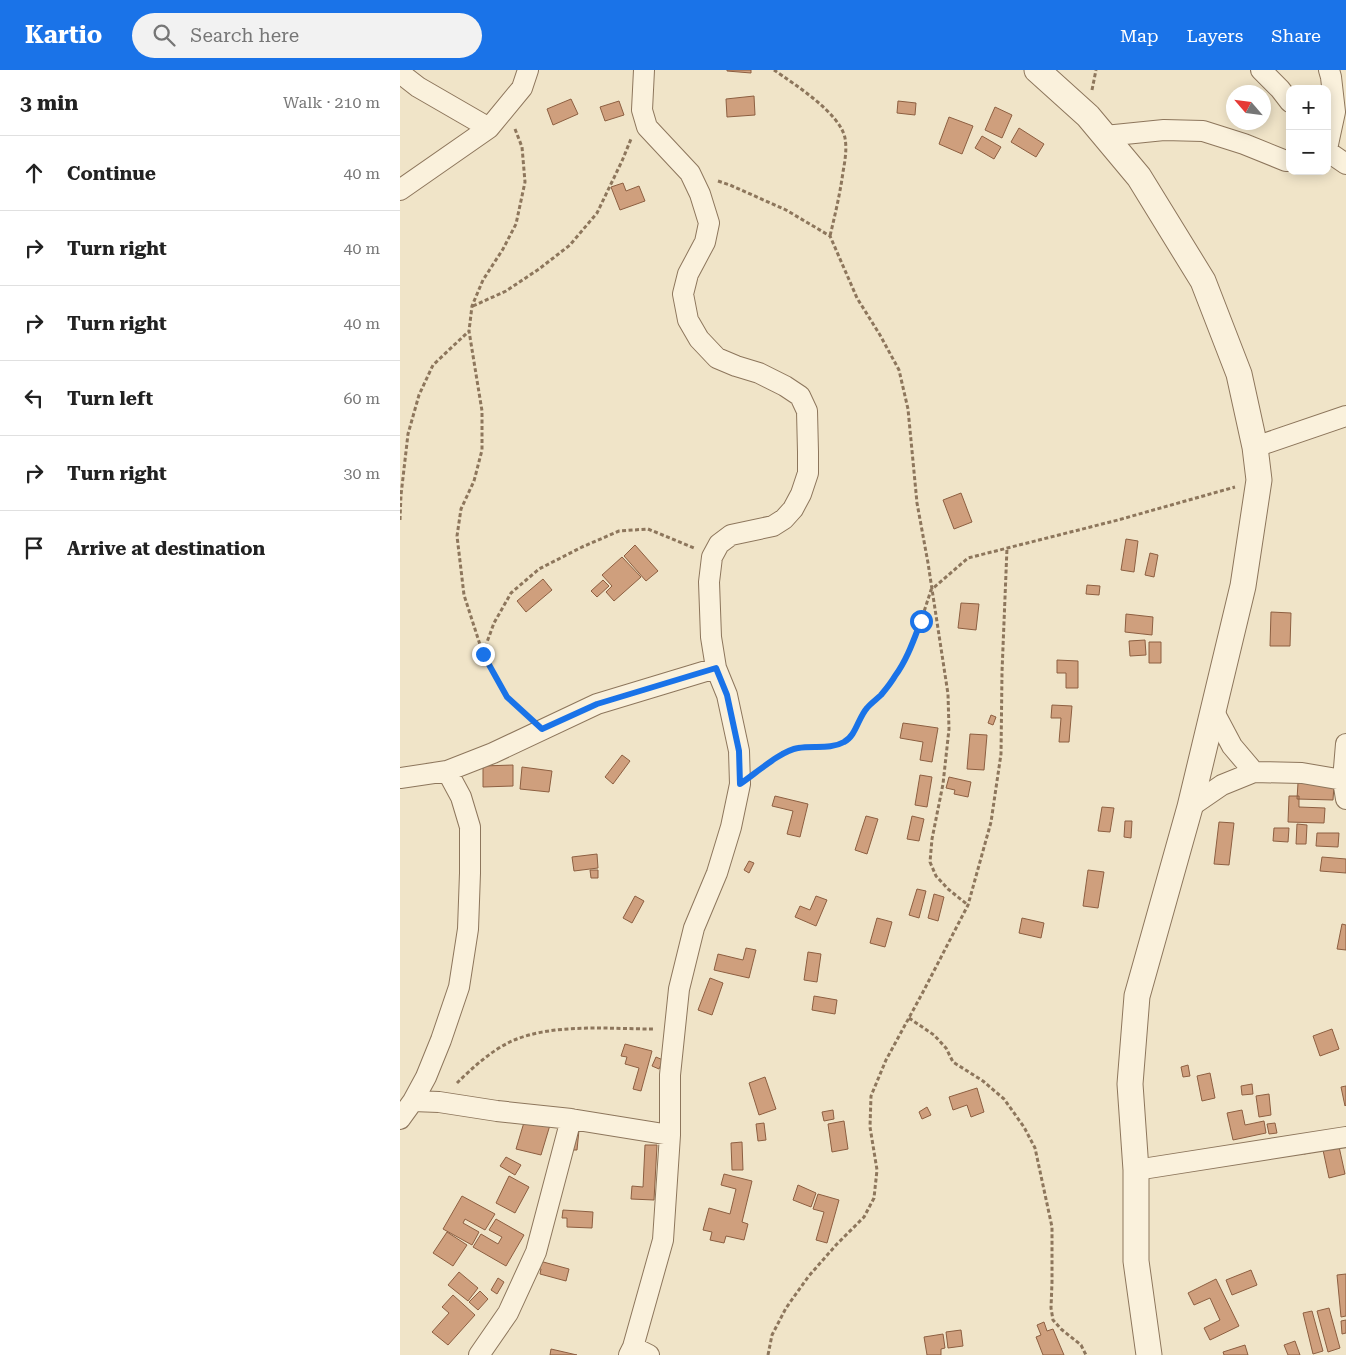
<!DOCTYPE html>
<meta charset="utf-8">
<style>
body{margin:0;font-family:"Roboto Serif",serif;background:#f2f2f2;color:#222}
.controls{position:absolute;right:15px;top:15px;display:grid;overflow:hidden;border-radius:10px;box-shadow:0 2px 12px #0003}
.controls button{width:45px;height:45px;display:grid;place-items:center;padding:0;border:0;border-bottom:1px solid #e0e0e0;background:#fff;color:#222;font:25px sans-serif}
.compass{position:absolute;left:826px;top:15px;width:45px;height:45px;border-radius:50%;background:#fff;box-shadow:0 2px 12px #0003;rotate:298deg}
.stop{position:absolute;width:15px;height:15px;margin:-11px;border:4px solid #1a73e8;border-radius:50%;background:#fff}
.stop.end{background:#1a73e8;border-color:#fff;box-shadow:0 1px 5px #0008}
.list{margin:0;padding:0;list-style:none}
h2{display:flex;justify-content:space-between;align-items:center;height:65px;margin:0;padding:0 20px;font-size:21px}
h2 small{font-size:16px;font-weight:400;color:#767676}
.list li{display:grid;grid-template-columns:32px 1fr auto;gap:15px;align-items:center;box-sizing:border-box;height:75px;padding:0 20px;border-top:1px solid #e0e0e0}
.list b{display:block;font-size:19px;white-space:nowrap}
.list em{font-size:16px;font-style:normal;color:#767676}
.icon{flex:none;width:28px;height:28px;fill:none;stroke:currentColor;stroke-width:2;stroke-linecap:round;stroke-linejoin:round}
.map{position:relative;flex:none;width:946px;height:1285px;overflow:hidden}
header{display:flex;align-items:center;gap:30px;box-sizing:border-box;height:70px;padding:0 25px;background:#1a73e8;color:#fff}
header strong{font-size:24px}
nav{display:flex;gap:28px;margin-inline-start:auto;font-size:18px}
.search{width:350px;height:45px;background:#f2f2f2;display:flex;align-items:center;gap:12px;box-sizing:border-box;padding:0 18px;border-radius:28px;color:#767676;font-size:19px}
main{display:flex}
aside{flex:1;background:#fff}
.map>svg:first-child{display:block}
</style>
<header>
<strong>Kartio</strong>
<div class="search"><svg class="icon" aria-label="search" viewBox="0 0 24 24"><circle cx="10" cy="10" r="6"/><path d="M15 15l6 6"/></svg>Search here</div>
<nav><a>Map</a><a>Layers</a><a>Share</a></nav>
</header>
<main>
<aside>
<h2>3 min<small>Walk · 210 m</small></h2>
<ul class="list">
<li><svg class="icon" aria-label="ahead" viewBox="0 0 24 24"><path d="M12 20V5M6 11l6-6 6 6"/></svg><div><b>Continue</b></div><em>40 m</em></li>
<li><svg class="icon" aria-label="right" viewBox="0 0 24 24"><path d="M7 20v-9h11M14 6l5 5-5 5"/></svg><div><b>Turn right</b></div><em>40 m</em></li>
<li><svg class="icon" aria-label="right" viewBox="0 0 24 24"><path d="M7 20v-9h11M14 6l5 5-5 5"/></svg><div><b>Turn right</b></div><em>40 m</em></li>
<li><svg class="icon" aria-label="left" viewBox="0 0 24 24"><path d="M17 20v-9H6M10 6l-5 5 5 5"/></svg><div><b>Turn left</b></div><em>60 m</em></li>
<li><svg class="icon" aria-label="right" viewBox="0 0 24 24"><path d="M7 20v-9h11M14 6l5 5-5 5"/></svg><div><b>Turn right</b></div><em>30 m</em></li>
<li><svg class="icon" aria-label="arrive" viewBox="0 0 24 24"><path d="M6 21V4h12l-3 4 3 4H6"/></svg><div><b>Arrive at destination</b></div></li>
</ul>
</aside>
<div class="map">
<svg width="946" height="1285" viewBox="0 0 946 1285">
<rect width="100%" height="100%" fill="#f0e4c8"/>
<path fill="#cf9f7d" stroke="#8d5f41" d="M327,0h24v3l-24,-2z
M354,26l1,19 -28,2 -1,-18z
M171,29l7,15 -25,11 -6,-16z
M219,31l5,14 -19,6 -5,-14z
M498,31l18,2 -1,12 -18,-2z
M595,37l17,8 -10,23 -17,-8z
M549,47l24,9 -11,28 -23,-10z
M619,58l25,16 -8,13 -25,-15z
M582,66l19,11 -7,12 -19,-11z
M223,113l3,8 13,-5 6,15 -25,9 -9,-23z
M561,423l11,29 -18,7 -11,-29z
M726,469l12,2 -4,31 -13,-2z
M235,475l23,26 -12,10 -22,-25z
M750,483l8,2 -4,22 -9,-2z
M222,487l19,20 -27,24 -8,-9 6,-6 -10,-11z
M143,509l9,11 -26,22 -9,-11z
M203,510l6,6 -12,11 -6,-6z
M687,515l13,1 -1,9 -13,-1z
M561,533l18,1 -3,26 -18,-2z
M871,542l20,1 -1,33h-20z
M726,544l27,3 -1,18 -27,-3z
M745,570l1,15 -16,1 -1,-15z
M749,572h12v21h-12z
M657,590l21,1v27h-12v-15h-9z
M652,635l20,1 -3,36h-10l2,-24h-10z
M591,645l5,2 -3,8 -5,-2z
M503,653l35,5 -6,34 -12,-2 3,-18 -23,-4z
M570,664l17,1 -3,35 -17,-1z
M222,685l8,6 -17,23 -8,-7z
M113,695v21l-30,1v-21z
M122,697l30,4 -3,21 -29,-3z
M520,705l12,2 -5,30 -12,-2z
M549,707l22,5 -3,15 -14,-3 1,-4 -9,-2z
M898,713l36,2 -1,15 -36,-1z
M375,726l33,8 -8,33 -13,-3 6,-23 -21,-5z
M889,726h10v11l26,1 -1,15 -36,-1z
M702,737l12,1 -4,24 -12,-1z
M466,746l12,3 -11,35 -12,-4z
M512,746l12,3 -5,22 -12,-2z
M725,751h7l-1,17 -7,-1z
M819,752l15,1 -5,42 -15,-1z
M897,754l10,1 -1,19h-10z
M874,758h15l-1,14 -15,-1z
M917,763h22l-1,14 -22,-1z
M197,784l1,14 -24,3 -2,-14z
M922,787l24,2v14l-26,-2z
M349,791l5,2 -5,10 -5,-3z
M190,800h8v8h-7z
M688,800l16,2 -6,36 -15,-2z
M517,819l9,2 -7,27 -10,-3z
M534,824l10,3 -6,24 -10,-3z
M235,826l9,5 -12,22 -9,-5z
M416,826l11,4 -11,26 -21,-9 5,-11 10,4z
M477,848l15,4 -7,25 -15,-4z
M622,848l22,5 -3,15 -22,-5z
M942,854l4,1v25l-9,-1z
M346,878l10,2 -7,28 -35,-8 4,-16 25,6z
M408,882l13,2 -4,28 -13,-2z
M310,908l13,5 -11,32 -14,-5z
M414,926l23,4 -2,14 -23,-4z
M932,959l7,20 -19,7 -7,-20z
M225,974l27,7 -11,40 -8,-2 6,-21 -14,-4 2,-7 -6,-1z
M256,987l7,3 -4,9 -7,-3z
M788,995l2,11 -7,1 -2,-10z
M810,1003l5,25 -13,3 -5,-25z
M365,1007l11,32 -17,6 -10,-32z
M852,1014l1,10 -11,1 -1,-9z
M946,1016v19l-1,1 -4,-19z
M577,1018l7,24 -13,5 -4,-12 -14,5 -4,-13z
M869,1024l2,21 -12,2 -3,-21z
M527,1037l4,8 -9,4 -3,-7z
M433,1040l1,9 -10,2 -2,-9z
M842,1040l3,15 19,-4 2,12 -33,7 -6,-27z
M125,1049l25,6 -9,30 -25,-6z
M444,1051l4,28 -16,3 -4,-28z
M364,1053l2,17 -8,1 -2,-17z
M875,1053l2,10 -8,1 -2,-10z
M172,1060h7l-2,20h-7z
M936,1063l9,41 -16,4 -6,-28 -19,4 -3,-13z
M342,1072l1,28h-11l-1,-27z
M245,1075h12l-3,55 -23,-1 1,-13 11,1z
M106,1087l15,8 -6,10 -15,-9z
M324,1104l28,7 -10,41 6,2 -4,16 -18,-4 -2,7 -14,-3 2,-8 -9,-2 6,-22 21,6 6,-25 -15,-4z
M109,1106l20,11 -14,26 -19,-10z
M398,1115l18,8 -5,14 -18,-7z
M418,1124l21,6 -12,43 -11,-3 8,-28 -11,-3z
M62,1126l33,18 -10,16 -20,-11 -2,4 16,9 -7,13 -29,-16z
M163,1140l30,2 -1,16 -25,-1v-9h-5z
M96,1149l28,16 -18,31 -33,-19 8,-13 17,10 4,-7 -13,-7z
M47,1162l20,13 -14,21 -20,-13z
M136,1190l33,9 -3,12 -26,-7 1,-5 -6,-2z
M851,1200l6,15 -25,10 -6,-15z
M59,1202l19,16 -10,13 -20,-16z
M946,1204v42l-5,1 -4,-42z
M98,1208l6,4 -7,12 -6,-4z
M816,1209l23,47 -29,14 -6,-12 16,-8 -10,-22 -16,7 -6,-12z
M80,1221l8,8 -10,11 -9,-8z
M53,1225l22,20 -27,30 -16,-13 17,-19 -7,-6z
M929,1238l11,40 -12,4 -11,-41z
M912,1241l11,40 -10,3 -10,-41z
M946,1250v13l-4,1 -1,-13z
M644,1252l3,9 6,-2 11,26h-21l-7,-18 5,-2 -4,-10z
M561,1260l2,16 -15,2 -2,-16z
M543,1264l2,14 -4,1v6h-14l-3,-18z
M895,1271l5,14h-12l-4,-10z
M845,1275l3,10h-24l-1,-3z
M151,1279l26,6h-27z"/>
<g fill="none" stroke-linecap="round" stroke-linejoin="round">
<g stroke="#8d765c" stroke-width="22">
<path id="minor" d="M861,0l19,19 10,13
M0,3l18,14 71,41
M705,66l59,-6 39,1 41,13 42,17h4
M927,79l8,-37 -4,-35 -2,-7
M927,81l19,13
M0,120l89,-62 33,-40 6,-18
M855,377l91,-31
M814,642l18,34 22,26
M946,674l-3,36 3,19
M0,708l47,-7 46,-18 104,-49 119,-36
M790,737l32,-22 32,-13 48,1 41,7
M13,1031l26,1 58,9 74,8 99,16
M0,1049l13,-18 13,-24 15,-37 18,-53 9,-58 2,-56v-46l-9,-30 -14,-26
M736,1100l210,-33
M233,1277l16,8
M79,1285l29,-42 28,-61 35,-133
M229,1285l4,-8 30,-107 7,-105v-60l9,-86 15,-61 23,-55 14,-46 9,-43 -1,-33 -12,-56 -11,-27 -5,-31 -2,-55 3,-25 7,-13 12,-9 42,-9 11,-7 9,-10 8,-15 7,-21v-21l-1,-41 -7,-15 -15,-10 -26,-13 -23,-7 -19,-8 -18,-19 -11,-19 -5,-26 5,-20 17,-32 4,-19 -9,-29 -10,-21 -43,-46 -5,-17 2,-40"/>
</g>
<g stroke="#8d765c" stroke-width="27">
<path id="tertiary" d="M637,0l51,46 51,61 64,104 36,93 16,73 4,33 -16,106 -53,221 -53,189 -7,88 6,86v91l13,94"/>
</g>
<path stroke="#8d765c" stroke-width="3" stroke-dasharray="4 2.5" stroke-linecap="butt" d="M374,0c20,14 66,43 71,68 2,11 0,23 -2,34 -3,22 -8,43 -13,64
M692,20l4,-20
M115,59l7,18 3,35 -9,42 -13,25 -20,31 -11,26 -3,25 13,80v39l-8,31 -13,28 -4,27 7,59 19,59 24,43 20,19
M318,111l12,4 56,25 44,26 27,62 23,37 19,35 9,39 9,94 11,60 20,131 1,35 -6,55 -11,55 -2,23 6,14 12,13 20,16
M73,236l33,-15 33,-22 31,-24 27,-32 25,-52 9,-22
M0,450l1,-25 7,-61 11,-39 14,-30 36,-34
M83,583l11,-30 17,-30 28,-24 43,-22 37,-16 29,-2 46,19
M361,700l21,-17 16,-5h21l16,-3 8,-2 8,-6 9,-18 7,-11 14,-13 15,-19 14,-27 11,-28 10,-31 37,-32 150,-38 117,-33
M509,948l25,17 12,13 7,14 30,19 21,18 20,28 11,21 17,79v55l-1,26 2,12 8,9 20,16 5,10
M57,1013c15,-15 35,-33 55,-42 41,-18 98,-12 142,-12
M368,1285l4,-20 14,-27 22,-31 28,-32 28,-28 10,-19 3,-28 -7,-43 1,-31 15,-36 37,-68 45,-87 23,-83 10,-68 1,-82 5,-124"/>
<use href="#minor" stroke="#faf1dc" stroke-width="20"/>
<use href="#tertiary" stroke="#faf1dc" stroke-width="25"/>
</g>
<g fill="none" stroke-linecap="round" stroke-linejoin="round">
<path stroke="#1a73e8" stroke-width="6" d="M83,584l24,43 35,32 55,-25 119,-36 11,27 12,56 1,33c15,-10 42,-34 58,-36 15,-3 32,2 46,-6 12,-6 14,-24 23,-34 4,-5 10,-9 14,-13 5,-6 10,-12 14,-19 12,-16 19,-37 26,-55"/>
</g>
</svg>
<div class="controls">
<button>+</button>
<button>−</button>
</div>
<svg class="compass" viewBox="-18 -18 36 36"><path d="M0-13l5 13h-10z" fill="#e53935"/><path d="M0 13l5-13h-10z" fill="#767676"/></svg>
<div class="stop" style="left:521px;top:551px"></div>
<div class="stop end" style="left:83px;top:584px"></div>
</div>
</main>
